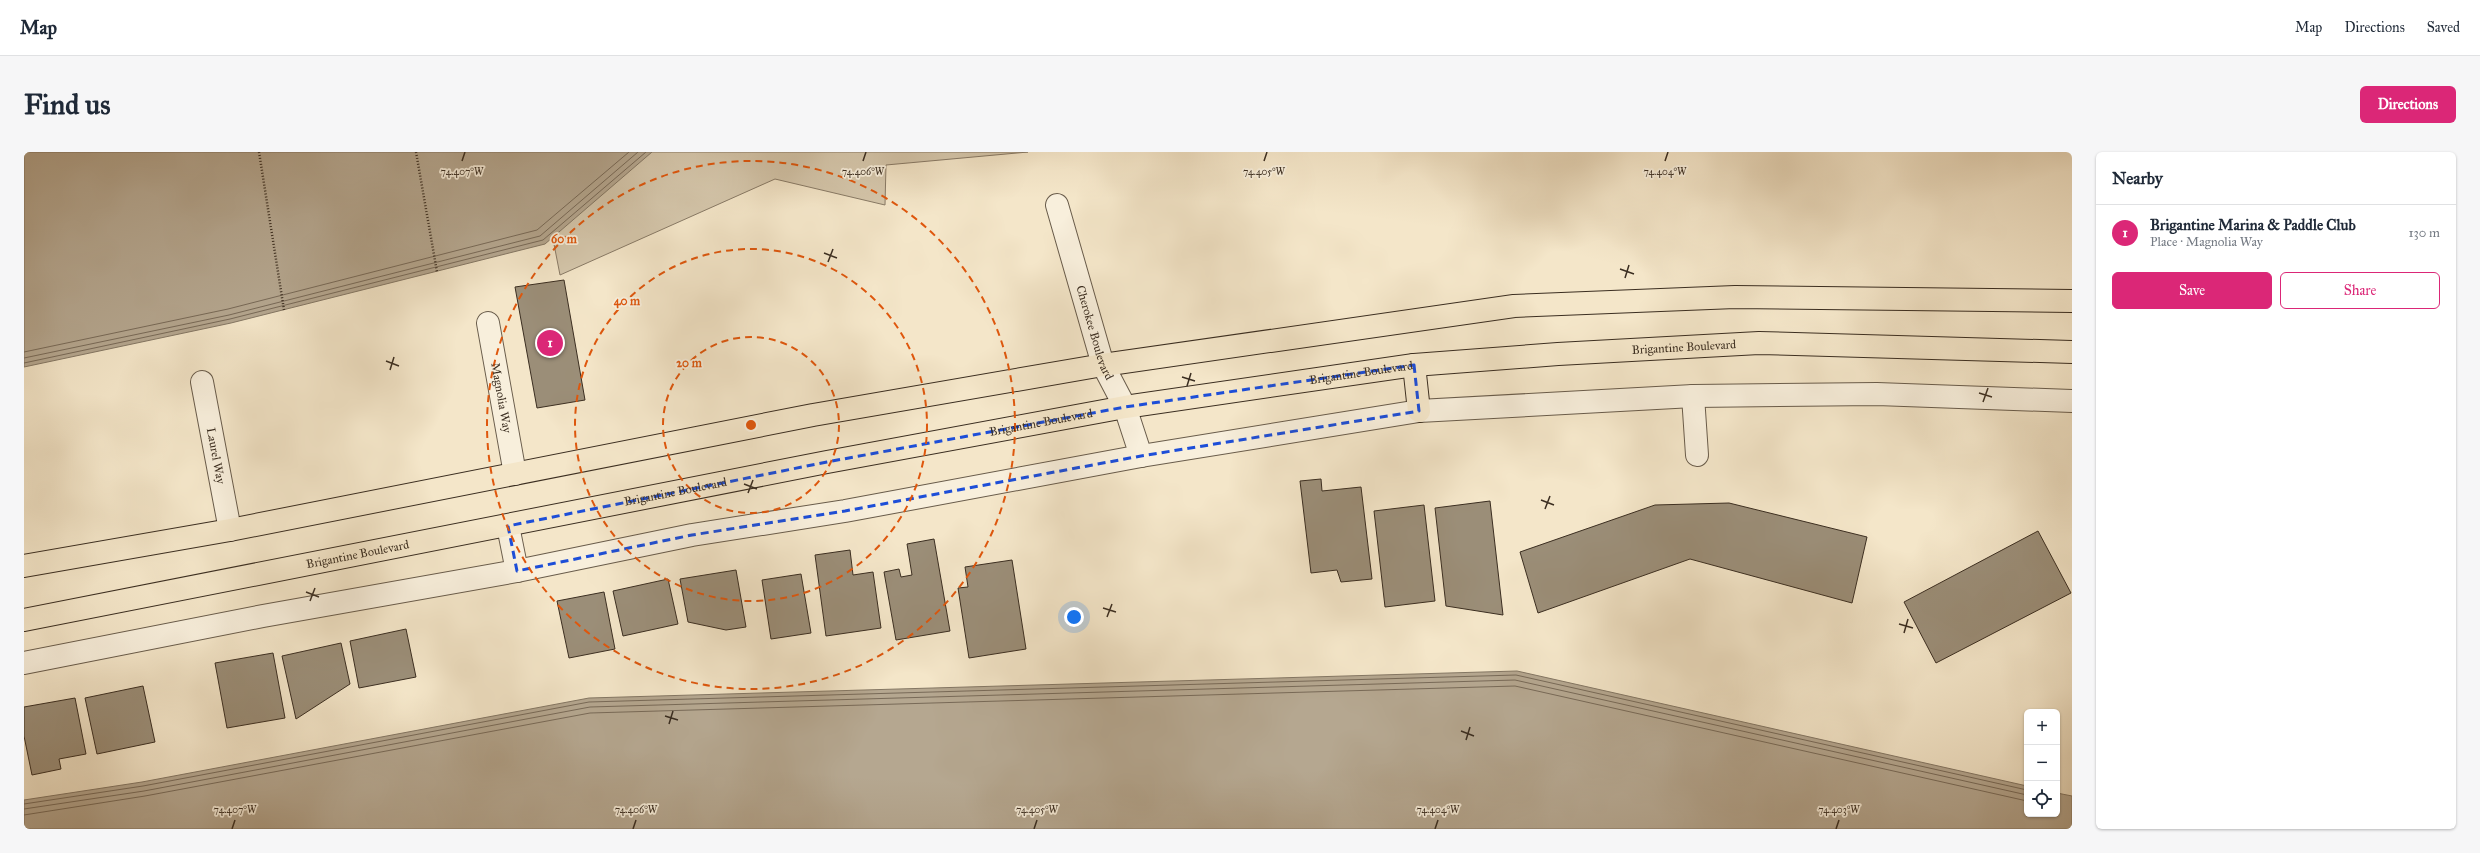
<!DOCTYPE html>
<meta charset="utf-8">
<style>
body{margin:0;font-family:"IM FELL Great Primer",serif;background:#f6f6f7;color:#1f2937}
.controls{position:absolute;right:12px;bottom:12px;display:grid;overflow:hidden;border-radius:6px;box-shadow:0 1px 3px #0004}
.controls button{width:36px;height:36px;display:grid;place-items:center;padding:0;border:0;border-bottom:1px solid #e0e1e3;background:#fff;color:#1f2937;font:20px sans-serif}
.you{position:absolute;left:1050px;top:465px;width:14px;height:14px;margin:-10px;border:3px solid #fff;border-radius:50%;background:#1a73e8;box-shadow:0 0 0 6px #1a73e833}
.badge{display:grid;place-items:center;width:26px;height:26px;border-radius:50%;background:#db2777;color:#fff;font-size:13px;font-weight:700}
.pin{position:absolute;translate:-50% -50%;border:2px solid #fff;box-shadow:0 1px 4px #0006}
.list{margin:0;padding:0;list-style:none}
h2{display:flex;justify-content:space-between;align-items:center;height:52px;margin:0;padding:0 16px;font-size:17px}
h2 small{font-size:13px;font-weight:400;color:#747a83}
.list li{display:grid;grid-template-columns:26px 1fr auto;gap:12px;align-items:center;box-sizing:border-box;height:56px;padding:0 16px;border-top:1px solid #e0e1e3}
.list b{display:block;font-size:15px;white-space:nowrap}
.list p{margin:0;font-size:13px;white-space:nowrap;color:#747a83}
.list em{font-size:13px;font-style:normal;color:#747a83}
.actions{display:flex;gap:8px;padding:12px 16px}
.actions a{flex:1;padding:9px 0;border:1px solid #db2777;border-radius:6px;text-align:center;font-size:14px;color:#db2777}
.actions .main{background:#db2777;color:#fff}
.icon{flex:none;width:22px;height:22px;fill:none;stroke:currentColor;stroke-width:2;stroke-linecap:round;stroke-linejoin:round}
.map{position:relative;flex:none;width:2048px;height:677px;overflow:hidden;border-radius:6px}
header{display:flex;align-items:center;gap:24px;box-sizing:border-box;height:56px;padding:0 20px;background:#fff;border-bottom:1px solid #e0e1e3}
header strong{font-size:19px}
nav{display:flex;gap:22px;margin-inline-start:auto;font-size:14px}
.intro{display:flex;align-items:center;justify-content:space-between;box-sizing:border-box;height:96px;padding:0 24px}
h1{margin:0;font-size:28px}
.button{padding:10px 18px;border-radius:6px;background:#db2777;color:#fff;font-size:14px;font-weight:700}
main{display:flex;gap:24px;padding:0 24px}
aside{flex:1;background:#fff;border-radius:6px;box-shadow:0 1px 3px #0004}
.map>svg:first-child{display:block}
</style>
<header>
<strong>Map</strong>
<nav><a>Map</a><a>Directions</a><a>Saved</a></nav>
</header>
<div class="intro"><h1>Find us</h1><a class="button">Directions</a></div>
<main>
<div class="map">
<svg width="2048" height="677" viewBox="0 0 2048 677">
<rect width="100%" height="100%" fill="#f4e6c9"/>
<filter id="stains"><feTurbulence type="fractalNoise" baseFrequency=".005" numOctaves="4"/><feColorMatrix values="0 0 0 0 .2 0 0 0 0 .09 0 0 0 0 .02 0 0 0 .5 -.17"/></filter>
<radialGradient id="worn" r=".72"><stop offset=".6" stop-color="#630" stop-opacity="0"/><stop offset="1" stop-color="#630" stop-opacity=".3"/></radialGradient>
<path fill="#d5c7ac" stroke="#887a66" d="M512,0h492l-142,13 -1,40 -110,-26 -215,96z"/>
<path fill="#b5a790" stroke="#847764" d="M0,0h628l-107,92 -314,79 -207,44z
M1493,519l510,115v28h30v-21l15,3v33h-2048v-29l118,-18 447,-84z"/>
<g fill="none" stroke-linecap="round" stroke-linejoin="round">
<path stroke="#786a58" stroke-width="1" d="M0,200l204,-43 309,-79 92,-78
M0,206l205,-43 311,-79 98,-84
M0,211l206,-44 313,-79 103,-88
M0,652l119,-18 446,-84 927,-27 511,115
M0,657l120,-18 446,-84 925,-27 512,115
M0,663l121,-19 445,-83 925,-27 512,115"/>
</g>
<path fill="#9b8e78" stroke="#3b2e21" d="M540,128l21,120 -48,8 -22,-121z
M1297,327l1,12 39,-4 11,92 -31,3 -4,-12 -26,3 -11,-92z
M1466,349l13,114 -57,-9 -11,-98z
M1705,351l138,34 -15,66 -162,-44 -152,54 -18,-61 135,-47z
M1400,353l11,96 -50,6 -11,-96z
M2014,379l33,62 -135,70 -32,-61z
M910,387l16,92 -54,9 -12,-68 15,-3 2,8 11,-2 -5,-31z
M826,398l3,25 20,-3 8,56 -55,8 -11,-81z
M988,408l14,89 -57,9 -11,-70 10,-1 -3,-20z
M712,418l10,57 -20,3 -38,-8 -8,-43z
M777,422l10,59 -40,6 -9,-59z
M644,427l10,45 -55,12 -10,-45z
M580,440l11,57 -46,9 -12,-57z
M382,477l10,48 -57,11 -9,-47z
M317,491l9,41 -54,35 -14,-63z
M249,501l12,65 -58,10 -12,-65z
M119,534l12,56 -58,12 -12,-56z
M51,546l11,56 -27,5 2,10 -29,6 -8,-39v-29z"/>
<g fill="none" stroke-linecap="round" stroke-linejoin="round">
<g stroke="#695c4b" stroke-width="24">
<g id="minor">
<path id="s1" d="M1033,53l46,160 22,42 16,49"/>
<path id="s2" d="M464,171l27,151"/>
<path id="s3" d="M178,230l28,148"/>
<path d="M1669,244l4,59"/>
<path d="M484,374l9,45"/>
<path d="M0,511l239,-47 254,-45 175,-36 153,-24 296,-55 278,-45 274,-15 184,-2 195,7"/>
</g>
</g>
<g stroke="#3b2e21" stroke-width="24">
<g id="major">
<path d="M1390,213l5,46"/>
<path d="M0,414l206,-36 583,-115 290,-50 411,-59 221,-9 337,4"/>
<path id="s4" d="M0,468l803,-158 298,-55 289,-42 144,-11 201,-11 313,9"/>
</g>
</g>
<path stroke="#3b2e21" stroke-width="2.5" stroke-dasharray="1 2" stroke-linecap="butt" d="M235,0l25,158
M392,0l21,120"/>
<use href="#minor" stroke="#f8efdc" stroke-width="22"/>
<use href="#major" stroke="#f4e6c9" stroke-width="22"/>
</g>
<path fill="none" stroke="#1d4ed8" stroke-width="3" stroke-dasharray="8 5" stroke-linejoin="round" d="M1390,213l5,46 -278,45 -296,55 -153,24 -175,36 -9,-45 319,-64 298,-55z"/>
<path fill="none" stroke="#3b2e21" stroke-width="1.5" d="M438,9l3,-9M839,9l3,-9M1240,9l3,-9M1641,9l3,-9M800,101l13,5M804,110l5,-13M1596,117l14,5M1601,126l4,-13M362,209l13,5M366,218l4,-13M1158,225l13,4M1163,234l4,-13M1955,241l13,4M1959,250l5,-14M720,332l13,5M724,341l5,-13M1517,348l13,5M1521,357l5,-13M282,440l13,5M286,449l5,-13M1079,456l13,4M1083,465l5,-13M1875,472l14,4M1880,481l4,-14M641,564l13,4M645,572l4,-13M1437,579l13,5M1442,588l4,-13M208,677l3,-9M609,677l3,-9M1010,677l3,-9M1411,677l3,-9M1812,677l3,-9"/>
<g fill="none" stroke="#df570d" stroke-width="2" stroke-dasharray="7 5">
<circle cx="727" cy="273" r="88"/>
<circle cx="727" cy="273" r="176"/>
<circle cx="727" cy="273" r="264"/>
</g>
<g text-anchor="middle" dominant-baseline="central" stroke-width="3.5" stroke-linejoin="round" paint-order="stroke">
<g font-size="12" fill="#3b2e21" stroke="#f8efdc">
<text stroke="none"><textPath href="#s1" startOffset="133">Cherokee Boulevard</textPath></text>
<text stroke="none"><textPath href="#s4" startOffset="1684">Brigantine Boulevard</textPath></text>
<text stroke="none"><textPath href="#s4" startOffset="1360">Brigantine Boulevard</textPath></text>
<text stroke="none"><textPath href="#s2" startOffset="76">Magnolia Way</textPath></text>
<text stroke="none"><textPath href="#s4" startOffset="1036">Brigantine Boulevard</textPath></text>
<text stroke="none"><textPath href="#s3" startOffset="75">Laurel Way</textPath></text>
<text stroke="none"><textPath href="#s4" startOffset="664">Brigantine Boulevard</textPath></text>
<text stroke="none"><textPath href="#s4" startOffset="340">Brigantine Boulevard</textPath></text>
</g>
</g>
<g font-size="10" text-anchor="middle" fill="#3b2e21" stroke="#f8efdc" stroke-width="3.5" stroke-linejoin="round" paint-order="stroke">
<text x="438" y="23">74.407°W</text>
<text x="839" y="23">74.406°W</text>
<text x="1240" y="23">74.405°W</text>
<text x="1641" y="23">74.404°W</text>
<text x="211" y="661">74.407°W</text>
<text x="612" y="661">74.406°W</text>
<text x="1013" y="661">74.405°W</text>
<text x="1414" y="661">74.404°W</text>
<text x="1815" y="661">74.403°W</text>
</g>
<circle cx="727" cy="273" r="6" fill="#df570d" stroke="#f8efdc" stroke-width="2"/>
<g font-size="12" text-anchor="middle" font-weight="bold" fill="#df570d" stroke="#f8efdc" stroke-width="3.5" stroke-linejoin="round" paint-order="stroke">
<text x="540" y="91">60 m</text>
<text x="603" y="153">40 m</text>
<text x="665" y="215">20 m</text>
</g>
<rect width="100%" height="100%" filter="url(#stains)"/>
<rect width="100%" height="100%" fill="url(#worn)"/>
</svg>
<div class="controls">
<button>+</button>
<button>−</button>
<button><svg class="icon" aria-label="locate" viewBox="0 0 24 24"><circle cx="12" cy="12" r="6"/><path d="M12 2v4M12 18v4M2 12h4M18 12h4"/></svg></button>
</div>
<div class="you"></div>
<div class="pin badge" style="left:526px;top:191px">1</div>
</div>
<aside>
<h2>Nearby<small></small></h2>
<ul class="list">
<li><span class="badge">1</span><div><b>Brigantine Marina &amp; Paddle Club</b><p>Place · Magnolia Way</p></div><em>130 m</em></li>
</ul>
<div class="actions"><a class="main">Save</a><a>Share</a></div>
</aside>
</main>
